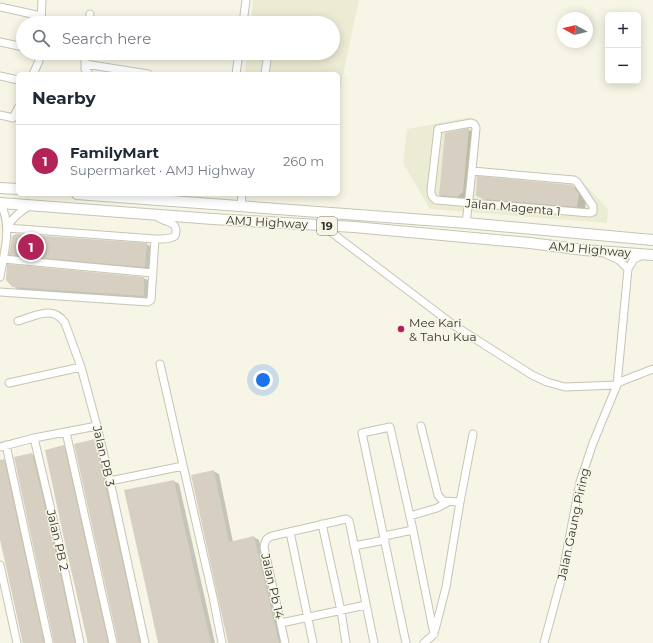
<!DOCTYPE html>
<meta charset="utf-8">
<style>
body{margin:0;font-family:Montserrat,sans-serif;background:#f6f6f7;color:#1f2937}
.controls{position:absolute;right:12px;top:12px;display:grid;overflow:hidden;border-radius:6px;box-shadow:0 2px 10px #0003}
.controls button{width:36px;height:36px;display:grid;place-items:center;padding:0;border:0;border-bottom:1px solid #e0e1e3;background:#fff;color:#1f2937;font:20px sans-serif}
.compass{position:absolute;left:557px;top:12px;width:36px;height:36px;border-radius:50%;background:#fff;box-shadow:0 2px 10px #0003;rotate:278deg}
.you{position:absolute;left:263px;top:380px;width:14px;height:14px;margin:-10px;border:3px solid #fff;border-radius:50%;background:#1a73e8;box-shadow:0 0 0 6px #1a73e833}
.badge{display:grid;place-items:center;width:26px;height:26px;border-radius:50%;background:#b22357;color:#fff;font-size:13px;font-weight:700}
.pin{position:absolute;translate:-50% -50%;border:2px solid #fff;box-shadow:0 1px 4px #0006}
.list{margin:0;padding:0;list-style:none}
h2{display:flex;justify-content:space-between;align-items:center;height:52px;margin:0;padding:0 16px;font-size:17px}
h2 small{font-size:13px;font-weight:400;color:#747a83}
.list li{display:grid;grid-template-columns:26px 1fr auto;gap:12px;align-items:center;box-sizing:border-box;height:72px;padding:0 16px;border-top:1px solid #e0e1e3}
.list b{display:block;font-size:15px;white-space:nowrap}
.list p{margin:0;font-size:13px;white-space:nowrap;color:#747a83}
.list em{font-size:13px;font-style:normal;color:#747a83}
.icon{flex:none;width:22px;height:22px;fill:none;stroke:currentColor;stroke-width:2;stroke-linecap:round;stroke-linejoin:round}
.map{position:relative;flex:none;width:653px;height:643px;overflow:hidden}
.search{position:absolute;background:#fff;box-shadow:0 2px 10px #0003;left:16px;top:16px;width:324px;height:44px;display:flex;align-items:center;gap:10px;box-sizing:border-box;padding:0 14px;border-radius:22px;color:#747a83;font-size:15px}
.panel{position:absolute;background:#fff;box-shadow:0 2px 10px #0003;left:16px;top:72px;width:324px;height:124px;border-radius:6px}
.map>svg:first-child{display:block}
</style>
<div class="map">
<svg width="653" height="643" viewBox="0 0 653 643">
<rect width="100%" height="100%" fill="#f7f6e6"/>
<path fill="#ecebd4" d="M253,0h106l-21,98v-24h-93l2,-21h86v-30h-82z
M471,117l8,8 -3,42 103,11 29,31 -1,14 -177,-14 -27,-46 4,-34z"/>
<path fill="#0003" d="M469,130l7,4 -6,62 -6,4 -17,-1 -7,-4z
M572,186l8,4 6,9 -1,11 -95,-8 -13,-7z
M147,244l7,5 -2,21 -134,-12 -7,-4z
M144,278l7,4v18l-131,-9 -7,-5z
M95,440l5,3 44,200h-25z
M64,446l5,4 43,193h-24l-42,-192z
M32,454l6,3 42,186h-25z
M4,460l5,3 39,180h-25l-23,-107v-75z
M213,471l6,3 14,68 21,-5 5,3 24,103h-54z
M174,481l5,3 36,159h-56z"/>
<path fill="#d7d0c2" d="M469,128l-6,64 -6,5 -18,-2 6,-62z
M477,176l95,9 7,9 -2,13 -95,-8 -6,-4z
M16,234l131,9 -2,23 -1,1 -135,-12 3,-19z
M7,264l137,13v19l-132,-9 -6,-7z
M95,439l27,122 18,82h-22l-44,-199z
M64,445l44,198h-20l-22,-95 -21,-98z
M32,453l22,92 21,98h-21l-40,-186z
M4,459l40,184h-21l-18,-81 -5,-22v-80z
M214,470l15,72 25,-6 25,107h-51l-37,-168z
M174,480l20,90 17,73h-53l-12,-55 -22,-98z"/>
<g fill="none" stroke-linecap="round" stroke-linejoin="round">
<g stroke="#c6c5b5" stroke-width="9">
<path id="minor" d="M0,7l41,9
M41,23l1,-23
M89,23l1,-9
M243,23l3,-23
M0,42l23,5
M85,53v16l4,5
M85,64l63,10
M33,74l6,-13v-8
M236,74l3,-21
M265,74l3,-21
M0,76l18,4
M0,115l13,3 5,-10
M241,207l1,-13
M466,223c4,-31 7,-63 10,-95l-2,-4 -3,-1 -33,6 -7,61c0,5 1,7 5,10l154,13 3,-1v-6l-16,-24 -3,-2 -102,-9
M323,226l132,100 77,49 15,7 18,5 52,-2
M7,227c6,-10 13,-16 24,-22
M7,228l148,11c7,0 14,1 20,-3 5,-16 -10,-12 -18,-20
M606,254l13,6 9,9
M3,259l150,14
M0,277c4,-24 13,-52 0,-74
M0,292l148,10 3,-2 4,-61
M18,321c18,-5 35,-16 47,2l16,44 16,59 13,55 35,162
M160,364l53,233 9,46
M9,383l72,-16
M617,383l36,-14
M421,426l17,69 5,6 17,1
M66,432l47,211
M34,438l26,110 20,95
M6,445l43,198
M0,447l34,-9 63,-12
M110,481l73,-15
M410,516l27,-8 11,-6
M322,524l19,87 5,32
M290,532l23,111
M384,536l29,-6
M354,546l31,-6
M0,565l17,78
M281,623l85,-18
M285,643l-21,-96c1,-6 2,-9 8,-11l74,-17 3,2 1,4 24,118
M406,643l-44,-210 28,-6 23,103 21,104
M424,643l8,-7 3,-6 11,-43 14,-85 13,-68
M544,643l18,-67 18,-94 13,-39 24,-58 11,-116 6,-10 9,-4"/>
</g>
<g stroke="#c6c5b5" stroke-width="12">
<path id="highway" d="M0,188l18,1
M77,194l389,29 187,17
M0,203l213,16 141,8 176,16 54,7 69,5"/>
</g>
<use href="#minor" stroke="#fff" stroke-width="7"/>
<use href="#highway" stroke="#fff" stroke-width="10"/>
</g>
<circle fill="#b22357" stroke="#f7f6e6" stroke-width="1.5" cx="401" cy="329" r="4"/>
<g text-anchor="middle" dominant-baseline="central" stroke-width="3" stroke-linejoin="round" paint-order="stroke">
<rect fill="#f7f6e6" stroke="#6f6e65" stroke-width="1" x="317" y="217" width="20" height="18" rx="3"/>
<g font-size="11" font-weight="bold" fill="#35342e">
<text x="327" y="226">19</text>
</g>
<g font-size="12" fill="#35342e" stroke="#f7f6e6">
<text transform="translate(513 207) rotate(5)">Jalan Magenta 1</text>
<text transform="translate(267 222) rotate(3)">AMJ Highway</text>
<text transform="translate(590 249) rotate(5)">AMJ Highway</text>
<text transform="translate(104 456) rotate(77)">Jalan PB 3</text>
<text transform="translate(573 524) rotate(-78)">Jalan Gaung Piring</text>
<text transform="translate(58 540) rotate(77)">Jalan PB 2</text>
<text transform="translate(273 586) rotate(77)">Jalan Pb 14</text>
</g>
<g font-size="12" fill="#35342e" stroke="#f7f6e6" text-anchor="start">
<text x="409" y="322">Mee Kari<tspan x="409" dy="14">&amp; Tahu Kua</tspan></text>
</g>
</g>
</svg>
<div class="controls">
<button>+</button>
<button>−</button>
</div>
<svg class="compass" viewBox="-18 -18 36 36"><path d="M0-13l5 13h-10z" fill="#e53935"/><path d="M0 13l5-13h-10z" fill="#747a83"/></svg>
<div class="you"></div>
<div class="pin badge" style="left:31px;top:247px">1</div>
<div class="search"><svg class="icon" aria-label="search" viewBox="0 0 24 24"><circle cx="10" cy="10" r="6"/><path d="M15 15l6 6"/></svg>Search here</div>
<section class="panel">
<h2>Nearby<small></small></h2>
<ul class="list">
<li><span class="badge">1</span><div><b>FamilyMart</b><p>Supermarket · AMJ Highway</p></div><em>260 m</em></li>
</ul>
</section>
</div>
